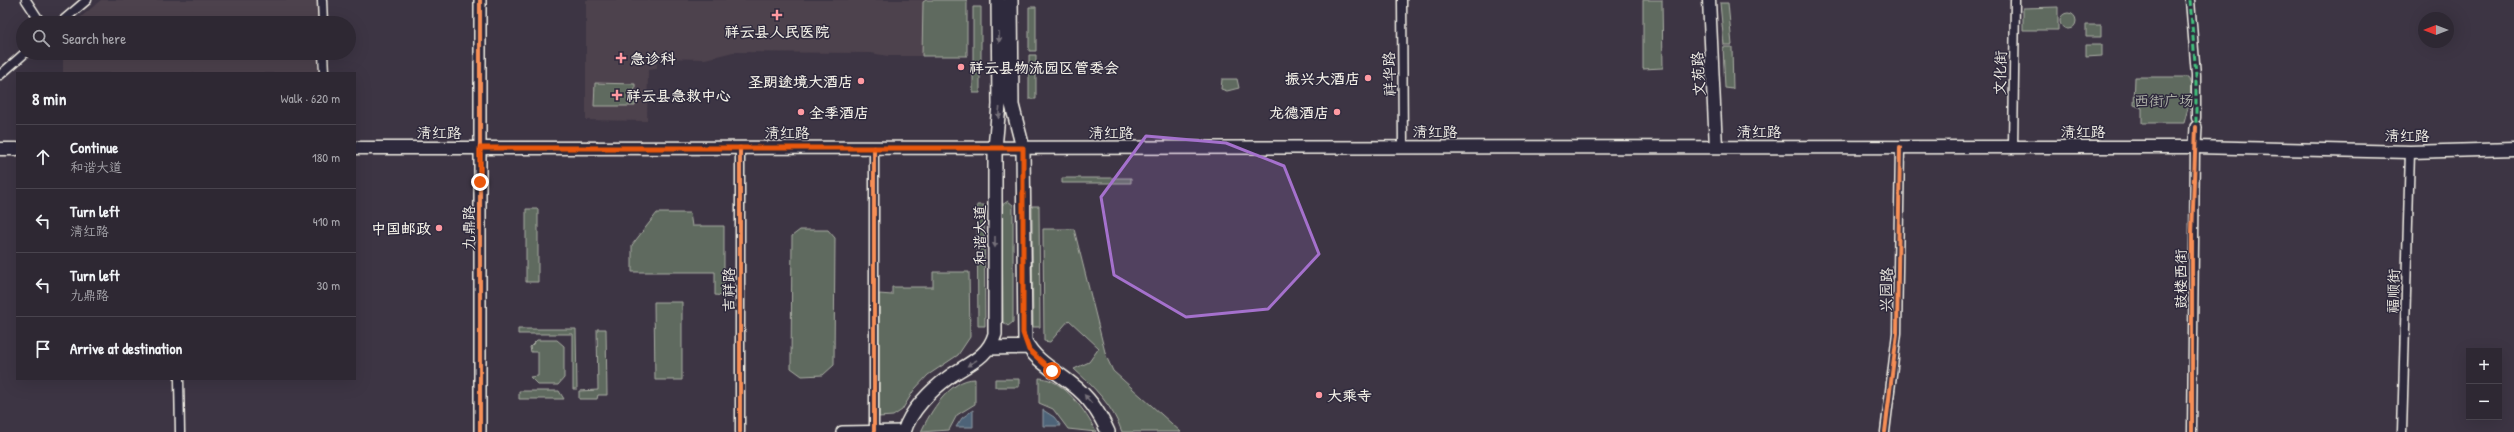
<!DOCTYPE html>
<meta charset="utf-8">
<style>
body{margin:0;font-family:"Patrick Hand","LXGW WenKai TC",sans-serif;background:#3a343f;color:#f1f3f6}
.controls{position:absolute;right:12px;bottom:12px;display:grid;overflow:hidden;border-radius:0px;box-shadow:0 4px 16px #0002}
.controls button{width:36px;height:36px;display:grid;place-items:center;padding:0;border:0;border-bottom:1px solid #49444e;background:#2e2833;color:#f1f3f6;font:20px sans-serif}
.compass{position:absolute;left:2418px;top:12px;width:36px;height:36px;border-radius:50%;background:#2e2833;box-shadow:0 4px 16px #0002;rotate:270deg}
.stop{position:absolute;width:12px;height:12px;margin:-9px;border:3px solid #ea580c;border-radius:50%;background:#fff}
.stop.end{background:#ea580c;border-color:#fff;box-shadow:0 1px 4px #0008}
.list{margin:0;padding:0;list-style:none}
h2{display:flex;justify-content:space-between;align-items:center;height:52px;margin:0;padding:0 16px;font-size:17px}
h2 small{font-size:13px;font-weight:400;color:#a7a6ac}
.list li{display:grid;grid-template-columns:26px 1fr auto;gap:12px;align-items:center;box-sizing:border-box;height:64px;padding:0 16px;border-top:1px solid #49444e}
.list b{display:block;font-size:15px;white-space:nowrap}
.list p{margin:0;font-size:13px;white-space:nowrap;color:#a7a6ac}
.list em{font-size:13px;font-style:normal;color:#a7a6ac}
.icon{flex:none;width:22px;height:22px;fill:none;stroke:currentColor;stroke-width:2;stroke-linecap:round;stroke-linejoin:round}
.map{position:relative;flex:none;width:2514px;height:432px;overflow:hidden}
.search{position:absolute;background:#2e2833;box-shadow:0 4px 16px #0002;left:16px;top:16px;width:340px;height:44px;display:flex;align-items:center;gap:10px;box-sizing:border-box;padding:0 14px;border-radius:22px;color:#a7a6ac;font-size:15px}
.panel{position:absolute;background:#2e2833;box-shadow:0 4px 16px #0002;left:16px;top:72px;width:340px;height:308px;border-radius:0px}
.map>svg:first-child{display:block}
</style>
<div class="map">
<svg width="2514" height="432" viewBox="0 0 2514 432">
<rect width="100%" height="100%" fill="#3d3544"/>
<filter id="ink" filterUnits="userSpaceOnUse"><feTurbulence type="fractalNoise" baseFrequency=".025" numOctaves="2"/><feDisplacementMap in="SourceGraphic" scale="8" xChannelSelector="R" yChannelSelector="G"/><feConvolveMatrix kernelMatrix="1 2 1 2 8 2 1 2 1" color-interpolation-filters="sRGB"/></filter>
<g filter="url(#ink)">
<path fill="#4e424d" d="M101,0h217l1,23h-245z
M586,0h381v56h-79l-17,-3 -138,-1 -28,7 -48,-1v11l-9,1 -1,51 -61,-1z
M63,53h256l1,20h-257z"/>
<path fill="#5f6a5f" stroke="#aaaea4" d="M926,0h41v56h-45l1,-54z
M1643,0h19l1,68 -20,1z
M1720,3h8l4,42h-8z
M973,7h8v55h-8z
M1029,7h7v44h-7z
M2058,7v23h-35v-22z
M2060 21a8 8 0 1 1 16 0a8 8 0 1 1-16 0Z
M2086,25h15v12h-15z
M2086,45h16v11l-16,1z
M1723,47h9l1,42 -8,-1z
M1029,55h7v44h-7z
M973,67h7v26h-7z
M2135,77h53l3,8v19l-3,4 -4,15h-42v-15l-8,-3z
M1222,79h15l2,9 -12,3 -6,-2z
M595,83l40,1v22h-41z
M1062,178h69v5h-69z
M1008,201l5,4v117l-5,4 -5,-4 -1,-117z
M977,205h7l1,121h-7z
M1032,206h7l1,121h-7z
M526,209h12v73h-12z
M657,213h33l2,13h32v70l-9,-1v-23h-83v-27z
M1043,229h31l32,127 7,15 68,61h-59c-9,-26 -28,-45 -48,-63l15,-7 10,-14 -30,-28 -19,22 -6,-1z
M800,230h28l7,8 -1,127 -11,10 -21,1 -11,-8 1,-132z
M933,272h36l1,65 -12,18 -30,20 -14,15 -12,20 -9,6 -14,1v-123l13,1v-8h41z
M654,302h28v78h-27z
M518,329h58l1,60h-4v-55h-55z
M597,329h9l1,66h-9l-1,4h-18v-8l19,-1z
M537,340h20l7,6v32l-6,7h-20l-8,-8 8,-1v-24h-7l-1,-5z
M1039,378c24,0 48,35 57,54l-28,-3 -15,-20 -14,-6z
M975,379v25l-18,11 -8,15 -28,2c9,-20 29,-53 54,-53z
M995,379h24v8h-24z
M519,391h40l5,8h-45z"/>
<path fill="#4d6378" stroke="#909ca5" d="M973,410v17h-17l6,-9z
M1043,410l11,7 7,9h-18z"/>
<g fill="none" stroke-linecap="round" stroke-linejoin="round">
<g stroke="#f4f1e8" stroke-width="11">
<path id="minor" d="M26,0l15,23
M322,0l1,23
M1402,0l1,147
M2190,0l6,75v43
M60,23l27,-23
M323,53l1,20
M0,75l25,-22
M2013,147l2,-147
M740,148v284
M874,148v283
M179,379l1,53
M1885,432l12,-99 3,-186
M2192,432l3,-285
M2402,432l8,-280"/>
</g>
<g stroke="#f4f1e8" stroke-width="14">
<path id="tertiary" d="M480,0v432
M2195,147l1,-20
M842,432l63,-1"/>
</g>
<g stroke="#f4f1e8" stroke-width="15">
<path id="secondary" d="M1709,0l7,147
M355,148l1840,-1 215,5 104,-3
M0,149h17"/>
</g>
<g stroke="#f4f1e8" stroke-width="16">
<path id="primary" d="M1011,0l1,105 11,43 2,193c11,21 30,29 48,44 16,12 27,29 35,47
M989,348l39,-1
M904,432c6,-21 27,-42 45,-55 18,-13 39,-19 46,-43v-186l4,-43 -1,-105"/>
</g>
<use href="#minor" stroke="#2f2a3d" stroke-width="8"/>
<use href="#tertiary" stroke="#2f2a3d" stroke-width="11"/>
<use href="#secondary" stroke="#2f2a3d" stroke-width="12"/>
<use href="#primary" stroke="#2f2a3d" stroke-width="13"/>
<path stroke="#40c37c" stroke-width="3" stroke-dasharray="6 3" stroke-linecap="butt" d="M2190,0l6,75v52"/>
<g stroke="#2f2a3d" stroke-width="6">
<path id="cycleway" d="M480,0v432
M740,148v284
M874,148v283
M1885,432l12,-99 3,-186
M2192,432v-198l4,-107"/>
</g>
<use href="#cycleway" stroke="#f78f57" stroke-width="4"/>
</g>
<defs><path id="oneway-solid" d="M-6-.8H1V-3.2L6.5 0L1 3.2V.8H-6Z"/></defs>
<g fill="#747079">
<use href="#oneway-solid" transform="translate(999 37) rotate(89)"/>
<use href="#oneway-solid" transform="translate(999 113) rotate(96)"/>
<use href="#oneway-solid" transform="translate(995 242) rotate(90)"/>
<use href="#oneway-solid" transform="translate(972 363) rotate(148)"/>
<use href="#oneway-solid" transform="translate(1088 399) rotate(-131)"/>
</g>
</g>
<g fill="none" stroke-linecap="round" stroke-linejoin="round" filter="url(#ink)">
<path stroke="#ea580c" stroke-width="5" d="M480,182v-34h543v185l6,17 23,21"/>
</g>
<path fill="#a571cd" fill-opacity="0.2" stroke="#a571cd" stroke-width="3" stroke-linejoin="round" d="M1146,136l80,7 58,23 35,88 -51,55 -82,8 -72,-42 -13,-78z"/>
<g fill="#ff9aa2" stroke="#2f2a3d" stroke-width="1.5">
<path d="M775 9h4v4h4v4h-4v4h-4v-4h-4v-4h4z"/>
<path d="M619 52h4v4h4v4h-4v4h-4v-4h-4v-4h4z"/>
<circle cx="961" cy="67" r="4"/>
<circle cx="1368" cy="78" r="4"/>
<circle cx="861" cy="81" r="4"/>
<path d="M615 89h4v4h4v4h-4v4h-4v-4h-4v-4h4z"/>
<circle cx="801" cy="112" r="4"/>
<circle cx="1337" cy="112" r="4"/>
<circle cx="439" cy="228" r="4"/>
<circle cx="1319" cy="395" r="4"/>
</g>
<g text-anchor="middle" dominant-baseline="central" stroke-width="3" stroke-linejoin="round" paint-order="stroke">
<g font-size="15" font-weight="bold" fill="#f4f1e8" stroke="#2f2a3d" text-anchor="start">
<text x="777" y="31" text-anchor="middle">祥云县人民医院</text>
<text x="630" y="58">急诊科</text>
<text x="969" y="67">祥云县物流园区管委会</text>
<text x="1360" y="78" text-anchor="end">振兴大酒店</text>
<text x="853" y="81" text-anchor="end">圣朗途境大酒店</text>
<text x="626" y="95">祥云县急救中心</text>
<text x="809" y="112">全季酒店</text>
<text x="1329" y="112" text-anchor="end">龙德酒店</text>
<text x="431" y="228" text-anchor="end">中国邮政</text>
<text x="1327" y="395">大乘寺</text>
</g>
<g font-size="15" fill="#f4f1e8" stroke="#2f2a3d">
<text transform="translate(2000 73) rotate(-89)">文化街</text>
<text transform="translate(1389 74) rotate(-91)">祥华路</text>
<text transform="translate(1698 74) rotate(-93)">文苑路</text>
<text x="1435" y="131">清红路</text>
<text x="1759" y="131">清红路</text>
<text x="2083" y="131">清红路</text>
<text x="439" y="132">清红路</text>
<text x="787" y="132">清红路</text>
<text x="1111" y="132">清红路</text>
<text x="2407" y="135">清红路</text>
<text transform="translate(468 228) rotate(-90)">九鼎路</text>
<text transform="translate(979 235) rotate(-90)">和谐大道</text>
<text transform="translate(2180 279) rotate(-90)">鼓楼西街</text>
<text transform="translate(728 290) rotate(-90)">吉祥路</text>
<text transform="translate(1886 290) rotate(-89)">兴园路</text>
<text transform="translate(2393 291) rotate(-88)">福顺街</text>
</g>
<g font-size="15" fill="#b1b4aa" stroke="#2f2a3d">
<text x="2164" y="100">西街广场</text>
</g>
</g>
</svg>
<div class="controls">
<button>+</button>
<button>−</button>
</div>
<svg class="compass" viewBox="-18 -18 36 36"><path d="M0-13l5 13h-10z" fill="#e53935"/><path d="M0 13l5-13h-10z" fill="#a7a6ac"/></svg>
<div class="stop" style="left:1052px;top:371px"></div>
<div class="stop end" style="left:480px;top:182px"></div>
<div class="search"><svg class="icon" aria-label="search" viewBox="0 0 24 24"><circle cx="10" cy="10" r="6"/><path d="M15 15l6 6"/></svg>Search here</div>
<section class="panel">
<h2>8 min<small>Walk · 620 m</small></h2>
<ul class="list">
<li><svg class="icon" aria-label="ahead" viewBox="0 0 24 24"><path d="M12 20V5M6 11l6-6 6 6"/></svg><div><b>Continue</b><p>和谐大道</p></div><em>180 m</em></li>
<li><svg class="icon" aria-label="left" viewBox="0 0 24 24"><path d="M17 20v-9H6M10 6l-5 5 5 5"/></svg><div><b>Turn left</b><p>清红路</p></div><em>410 m</em></li>
<li><svg class="icon" aria-label="left" viewBox="0 0 24 24"><path d="M17 20v-9H6M10 6l-5 5 5 5"/></svg><div><b>Turn left</b><p>九鼎路</p></div><em>30 m</em></li>
<li><svg class="icon" aria-label="arrive" viewBox="0 0 24 24"><path d="M6 21V4h12l-3 4 3 4H6"/></svg><div><b>Arrive at destination</b></div></li>
</ul>
</section>
</div>
